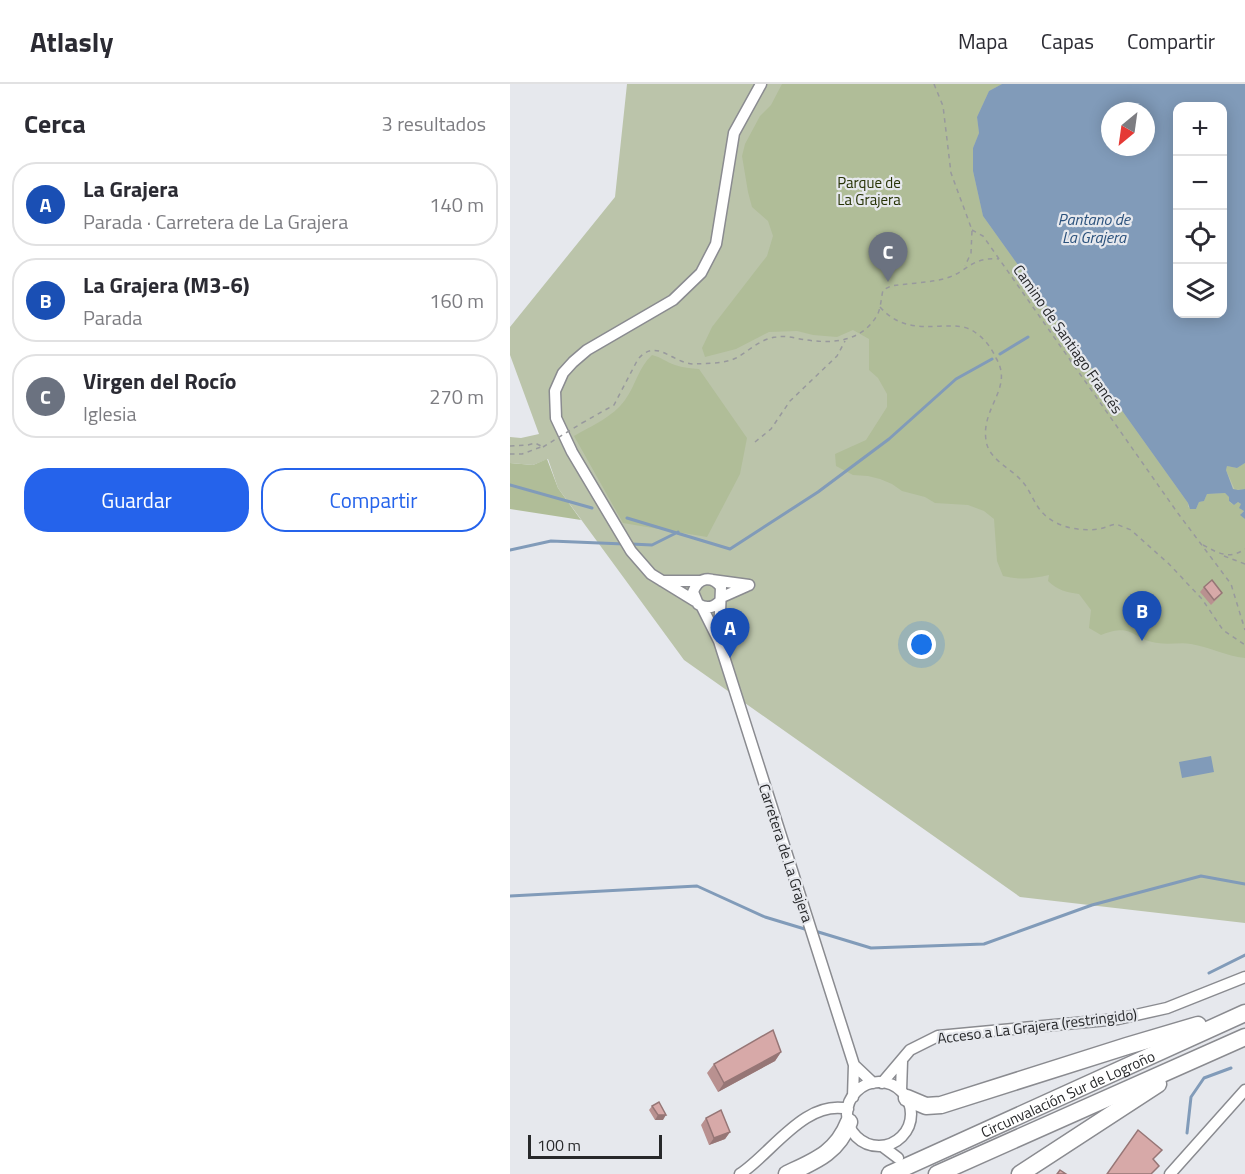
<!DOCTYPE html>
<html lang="es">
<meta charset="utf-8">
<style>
body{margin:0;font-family:"Titillium Web",sans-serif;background:#f2f2f3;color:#2b2b33}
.controls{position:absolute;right:18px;top:18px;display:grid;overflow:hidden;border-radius:12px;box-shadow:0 3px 15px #0003}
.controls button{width:54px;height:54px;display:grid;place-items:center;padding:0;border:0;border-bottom:2px solid #e1e1e2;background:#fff;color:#2b2b33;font:30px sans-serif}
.compass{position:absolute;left:591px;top:18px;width:54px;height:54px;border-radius:50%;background:#fff;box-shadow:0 3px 15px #0003;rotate:209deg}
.scale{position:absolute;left:18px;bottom:15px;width:134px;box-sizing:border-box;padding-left:6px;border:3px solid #27282a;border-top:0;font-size:16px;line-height:21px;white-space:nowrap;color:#27282a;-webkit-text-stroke:4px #e6e8ed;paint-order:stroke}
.you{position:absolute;left:412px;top:561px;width:21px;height:21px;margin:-15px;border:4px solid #fff;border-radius:50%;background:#1a73e8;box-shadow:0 0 0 9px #1a73e833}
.badge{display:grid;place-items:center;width:39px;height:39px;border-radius:50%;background:#2563eb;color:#fff;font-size:20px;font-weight:700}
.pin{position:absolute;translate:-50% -50px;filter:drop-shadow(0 2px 3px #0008)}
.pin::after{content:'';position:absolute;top:32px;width:21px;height:18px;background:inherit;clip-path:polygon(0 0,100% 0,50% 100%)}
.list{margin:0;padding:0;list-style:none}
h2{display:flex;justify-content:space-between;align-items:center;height:78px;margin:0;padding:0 24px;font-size:26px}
h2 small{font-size:20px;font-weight:400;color:#7c7c81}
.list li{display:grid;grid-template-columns:39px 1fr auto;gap:18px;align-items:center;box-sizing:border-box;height:84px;margin:0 12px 12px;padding:0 12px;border:2px solid #e1e1e2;border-radius:24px}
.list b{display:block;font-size:22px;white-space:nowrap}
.list p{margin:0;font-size:20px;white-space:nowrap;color:#7c7c81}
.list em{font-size:20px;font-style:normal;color:#7c7c81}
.actions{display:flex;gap:12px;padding:18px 24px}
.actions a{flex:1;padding:14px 0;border:2px solid #2563eb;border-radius:24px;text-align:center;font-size:21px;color:#2563eb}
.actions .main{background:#2563eb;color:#fff}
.icon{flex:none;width:33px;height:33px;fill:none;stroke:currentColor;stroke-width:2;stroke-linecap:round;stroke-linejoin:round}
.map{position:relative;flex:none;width:735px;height:1090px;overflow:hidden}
header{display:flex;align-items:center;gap:36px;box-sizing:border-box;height:84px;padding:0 30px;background:#fff;border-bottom:2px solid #e1e1e2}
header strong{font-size:28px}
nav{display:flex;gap:33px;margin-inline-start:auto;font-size:21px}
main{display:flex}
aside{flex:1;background:#fff}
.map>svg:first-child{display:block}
</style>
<header>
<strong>Atlasly</strong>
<nav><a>Mapa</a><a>Capas</a><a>Compartir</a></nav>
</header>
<main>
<aside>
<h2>Cerca<small>3 resultados</small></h2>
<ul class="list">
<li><span class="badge" style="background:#1a4fb4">A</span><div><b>La Grajera</b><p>Parada · Carretera de La Grajera</p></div><em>140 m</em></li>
<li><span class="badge" style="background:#1a4fb4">B</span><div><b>La Grajera (M3-6)</b><p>Parada</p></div><em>160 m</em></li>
<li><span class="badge" style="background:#6b7280">C</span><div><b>Virgen del Rocío</b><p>Iglesia</p></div><em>270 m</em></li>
</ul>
<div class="actions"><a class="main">Guardar</a><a>Compartir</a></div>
</aside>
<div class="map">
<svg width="735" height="1090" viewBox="0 0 735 1090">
<rect width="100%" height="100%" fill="#e6e8ed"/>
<path fill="#bbc4aa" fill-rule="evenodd" d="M117,0h618v839l-225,-26 -336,-237 -126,-172 -10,-29 -15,6 -23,-2v-26l11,1 18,-4 -29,-79v-28l105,-130zM668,22h44v208h-44zM600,27h36v36h-36z"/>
<path fill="#b0bd98" d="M272,0h220l-13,7 -12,26 2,16 -6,15v23l10,45 205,287v4l8,2 3,-7 5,-1 3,-7 18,-1 5,4 -1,5 5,3 4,-3 3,2 -1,5 4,1 -3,4 4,5v139c-19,-2 -35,-11 -54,-14 -10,-2 -22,1 -33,-1 -27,-3 -23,-21 -57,-8l-12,-7 2,-18 -12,-16c-13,-2 -22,-4 -31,-13l1,-6c-17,4 -29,5 -46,1l-6,-15 -3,-42 -10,-8 -16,-6 -33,-2 -10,-6 -23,-6 -10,-7 -12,-5 -12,-3 -15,-1 -17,-9 -1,-12 31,-14 21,-33v-13l-9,-16 -9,-8v-31l-16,-9 -16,7 -24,-2 -16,-4 -28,1 -33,17 -31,8 -3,-9 10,-21 55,-71 6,-20 -5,-15 -16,-14 -4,-15 -6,-36 3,-12 15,-28 11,-11z
M142,271c9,2 14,7 23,10 8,3 16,3 24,4l48,69 -7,36 -33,63 -84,-14 -49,-87c17,-10 39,-19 51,-36 11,-15 13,-32 27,-45z
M37,375l11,29 23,32 -71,-11v-46l23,2z
M735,379v26l-10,1 -9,-20 1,-4 10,2z"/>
<path fill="#819bb9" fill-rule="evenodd" d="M492,0h243v379l-8,5 -10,-2 -1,4 7,19 5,1 7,-1v30l-5,-4 4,-4 -5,-3 2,-4 -3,-2 -4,3 -5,-4v-4l-4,-4 -18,1 -3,7 -5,1 -3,7h-6l-2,-6 -205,-287 -10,-45v-23l6,-15 -2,-16 12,-26zM712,22v208h-44v-208zM600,27h36v36h-36z
M701,672l3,16 -32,6 -3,-16z"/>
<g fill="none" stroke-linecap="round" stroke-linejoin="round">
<path stroke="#819bb9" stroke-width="3" d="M490,270l28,-17
M0,401l82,23
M117,434l103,31 88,-57 71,-53 67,-60 36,-20
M121,460l21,1 26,-13
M0,466l41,-9 73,3
M0,812l187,-10 68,31 43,13
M305,847l56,17 113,-4 108,-39 109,-29 44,8
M699,889l36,-18
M677,1049l4,-36 13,-19 27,-10"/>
<g stroke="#8a8b90" stroke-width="13">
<path id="minor" d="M202,496l37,5
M152,497h39
M212,513l27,-12
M185,517l-44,-27 -20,-23 -59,-99 -16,-34 -1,-27 8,-18 10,-11 14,-12 86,-50 28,-27 15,-29 18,-111 27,-49
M192,523l17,34 135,424 -1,32
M209,554l2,-51c-9,-12 -23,-10 -28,5l5,12c8,5 15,4 21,-2
M344,981l19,18
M337 1030a32 32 0 1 1 64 0a32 32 0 1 1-64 0Z
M372,999l28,-33 28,-14 180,-17 49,-11 78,-31
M391,1007l1,-30
M372,1062l16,12
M230,1090c32,-21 65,-75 108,-65
M660,1090l75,-84"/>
</g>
<g stroke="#8a8b90" stroke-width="19">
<g id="highway">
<path d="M397,1014l19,8 15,-1 186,-59 71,-21"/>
<path d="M277,1090c28,-13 50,-21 62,-52"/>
<path id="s1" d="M380,1090l355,-161"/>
<path d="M427,1090l308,-137"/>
<path d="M510,1090l138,-90"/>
</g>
</g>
<path stroke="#98999d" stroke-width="1.5" stroke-dasharray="4.5 4.5" stroke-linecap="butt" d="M424,0l9,22 8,67 21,57 -1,23 -6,13
M462,146l11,6 194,276 54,72 14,46
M370,223c17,19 36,21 62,19 12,0 24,-1 34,7 9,6 16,16 20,25 18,30 -15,49 -10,82 2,19 23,27 35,40 7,7 11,18 17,27 12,19 39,25 61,22 6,-1 11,-4 17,-5l15,6 38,34 33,35 21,31 22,15
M72,339l32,-18 24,-46c19,-22 34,5 57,5 13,-1 29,0 41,-6 13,-7 24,-19 40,-21 9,-2 22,2 31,3 27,4 54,1 69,-23 5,-7 5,-19 7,-27l8,-4c18,-3 39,-3 56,-8 21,-7 24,-21 52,-19
M245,358l16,-13 19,-28 47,-45 8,-15
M0,362l18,-1 7,-2 8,4
M0,370h12l19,-7
M693,461c15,8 26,15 42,4
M714,472l21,8"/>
<use href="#minor" stroke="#fff" stroke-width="10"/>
<use href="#highway" stroke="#fff" stroke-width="16"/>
<path stroke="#98999d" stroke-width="1.5" stroke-dasharray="4.5 4.5" stroke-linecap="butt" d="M33,363l39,-24"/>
</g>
<path fill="#b99190" d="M694,503l18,6 -3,4 -8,8 -11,-13z
M271,968l-6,9 -57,31 -11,-19 7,-9z
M142,1022l11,14h-8l-6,-10z
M196,1034l24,14 -5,7 -16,6 -8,-20z"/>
<path fill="#967676" d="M271,968l-6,9 -57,31 6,-9z
M148,1031h8l-3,5h-8z
M220,1048l-5,7 -16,6 5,-7z"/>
<path fill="#d7a9a8" stroke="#967676" stroke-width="1.5" d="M702,496l10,13 -8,7 -10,-13z
M263,946l8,22 -57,31 -10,-19z
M149,1018l7,13h-8l-6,-9z
M211,1026l9,22 -16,6 -8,-20z
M628,1046l24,20 -9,9 6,7 -8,8h-44z
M550,1086l6,4h-9z"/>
<g text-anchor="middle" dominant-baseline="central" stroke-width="4.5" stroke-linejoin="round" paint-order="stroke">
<g font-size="15" fill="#273306" stroke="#e6e8ed">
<text x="359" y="98">Parque de<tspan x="359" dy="17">La Grajera</tspan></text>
</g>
<g font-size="15" fill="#27282a" stroke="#e6e8ed">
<text transform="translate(558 255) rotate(55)">Camino de Santiago Francés</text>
<text transform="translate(276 769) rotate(72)">Carretera de La Grajera</text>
<text transform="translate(527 942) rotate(-7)">Acceso a La Grajera (restringido)</text>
<text stroke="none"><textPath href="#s1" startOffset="195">Circunvalación Sur de Logroño</textPath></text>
</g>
<g font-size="16" font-style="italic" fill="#2a517c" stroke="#e6e8ed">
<text x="584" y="135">Pantano de<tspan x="584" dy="18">La Grajera</tspan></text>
</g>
</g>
</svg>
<div class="controls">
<button>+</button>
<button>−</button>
<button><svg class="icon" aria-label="locate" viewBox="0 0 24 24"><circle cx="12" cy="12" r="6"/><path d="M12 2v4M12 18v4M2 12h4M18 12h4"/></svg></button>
<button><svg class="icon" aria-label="layers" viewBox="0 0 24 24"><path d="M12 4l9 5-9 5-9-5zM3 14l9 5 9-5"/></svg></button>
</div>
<svg class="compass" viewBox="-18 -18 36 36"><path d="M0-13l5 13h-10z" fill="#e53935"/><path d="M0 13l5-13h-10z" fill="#7c7c81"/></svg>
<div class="scale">100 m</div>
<div class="you"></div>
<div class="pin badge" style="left:220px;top:574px;background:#1a4fb4">A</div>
<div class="pin badge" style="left:632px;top:557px;background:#1a4fb4">B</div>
<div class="pin badge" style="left:378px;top:198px;background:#6b7280">C</div>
</div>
</main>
